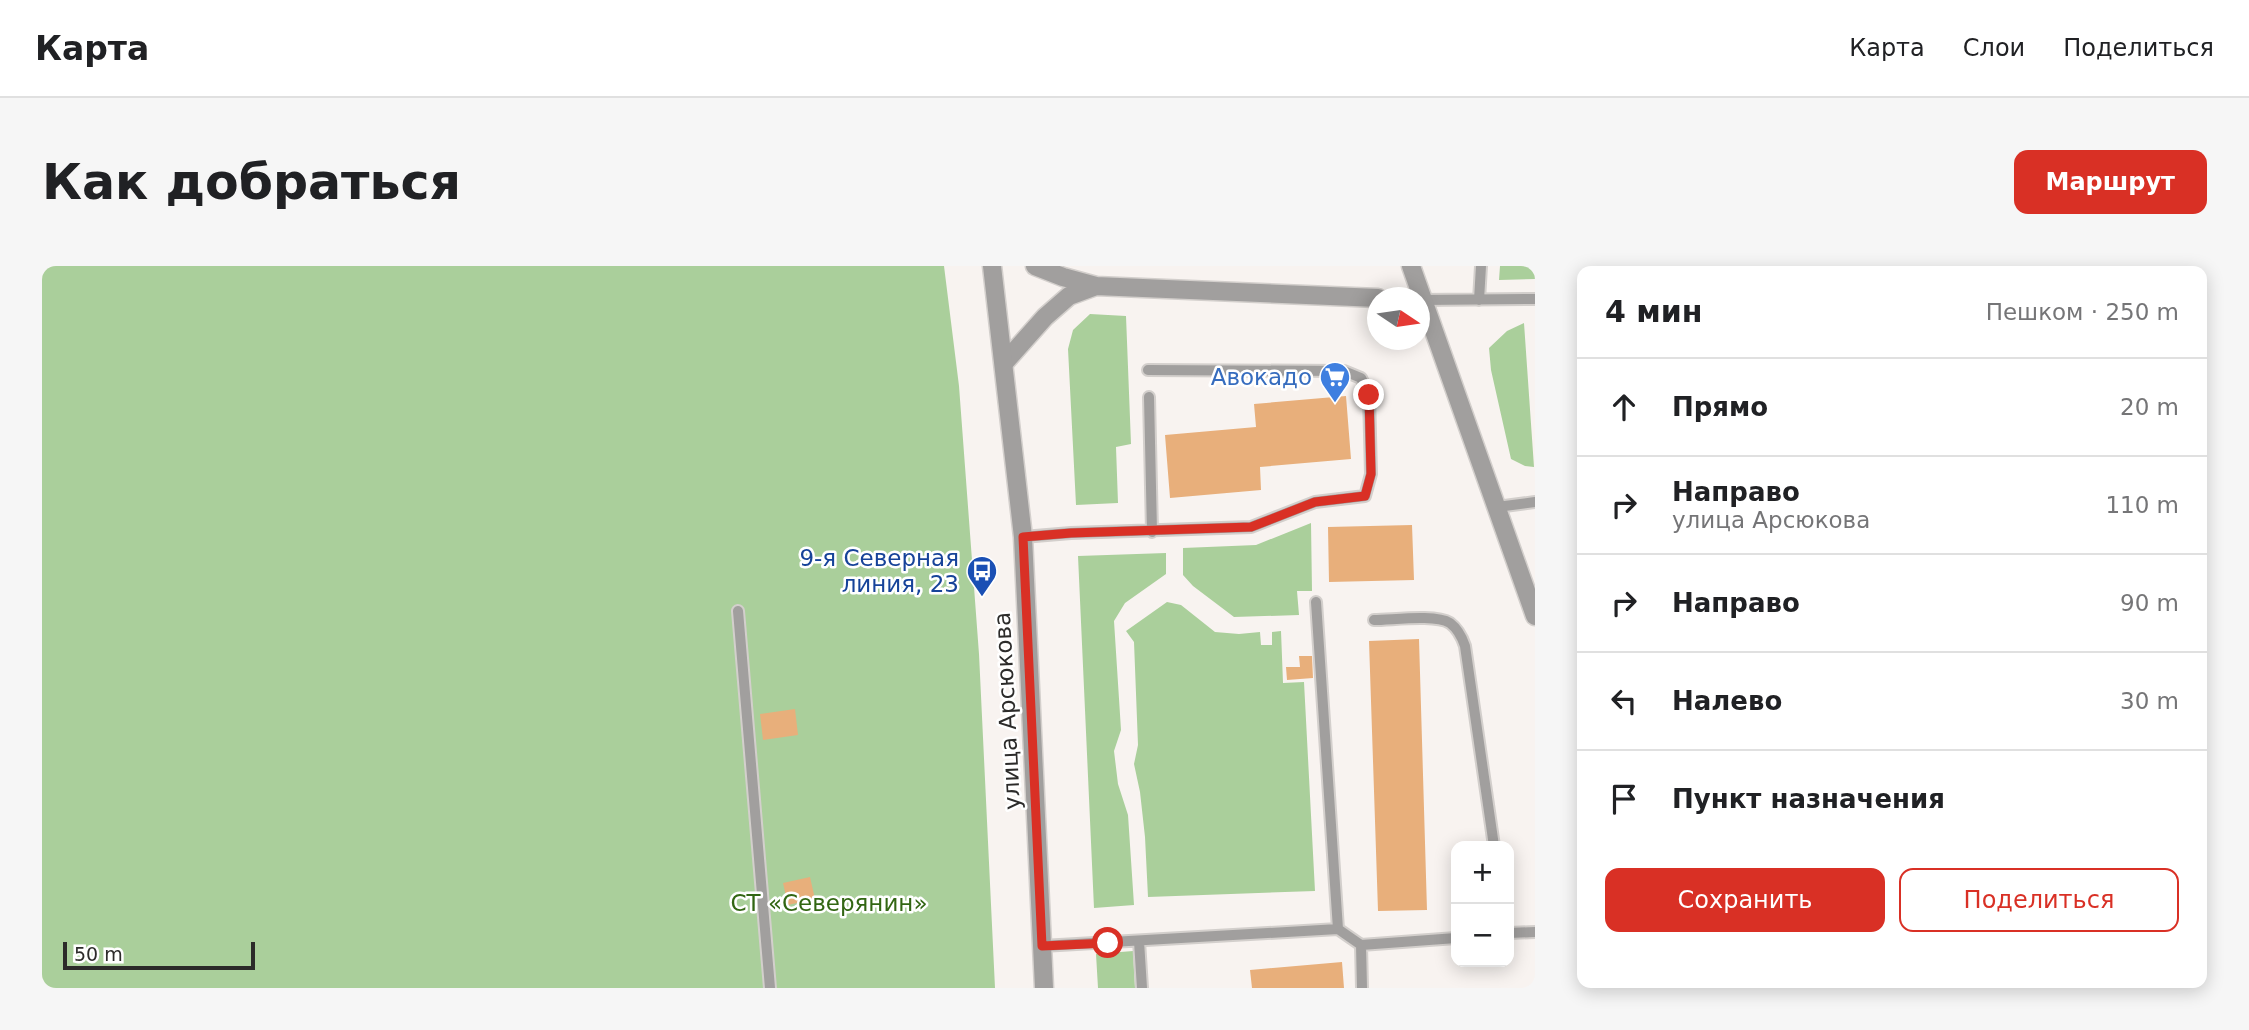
<!DOCTYPE html>
<html lang="ru">
<meta charset="utf-8">
<style>
body{margin:0;font-family:"DejaVu Sans",sans-serif;background:#f6f6f6;color:#202124}
.controls{position:absolute;right:21px;bottom:21px;display:grid;overflow:hidden;border-radius:14px;box-shadow:0 4px 18px #0003}
.controls button{width:63px;height:63px;display:grid;place-items:center;padding:0;border:0;border-bottom:2px solid #e0e0e0;background:#fff;color:#202124;font:35px sans-serif}
.compass{position:absolute;left:1325px;top:21px;width:63px;height:63px;border-radius:50%;background:#fff;box-shadow:0 4px 18px #0003;rotate:103deg}
.scale{position:absolute;left:21px;bottom:18px;width:192px;box-sizing:border-box;padding-left:7px;border:4px solid #2c2b2a;border-top:0;font-size:19px;line-height:24px;white-space:nowrap;color:#2c2b2a;-webkit-text-stroke:5px #fff;paint-order:stroke}
.stop{position:absolute;width:21px;height:21px;margin:-16px;border:5px solid #d93025;border-radius:50%;background:#fff}
.stop.end{background:#d93025;border-color:#fff;box-shadow:0 2px 7px #0008}
.list{margin:0;padding:0;list-style:none}
h2{display:flex;justify-content:space-between;align-items:center;height:91px;margin:0;padding:0 28px;font-size:30px}
h2 small{font-size:23px;font-weight:400;color:#757577}
.list li{display:grid;grid-template-columns:46px 1fr auto;gap:21px;align-items:center;box-sizing:border-box;height:98px;padding:0 28px;border-top:2px solid #e0e0e0}
.list b{display:block;font-size:26px;white-space:nowrap}
.list p{margin:0;font-size:23px;white-space:nowrap;color:#757577}
.list em{font-size:23px;font-style:normal;color:#757577}
.actions{display:flex;gap:14px;padding:21px 28px}
.actions a{flex:1;padding:16px 0;border:2px solid #d93025;border-radius:14px;text-align:center;font-size:24px;color:#d93025}
.actions .main{background:#d93025;color:#fff}
.icon{flex:none;width:38px;height:38px;fill:none;stroke:currentColor;stroke-width:2;stroke-linecap:round;stroke-linejoin:round}
.map{position:relative;flex:none;width:1493px;height:722px;overflow:hidden;border-radius:14px}
header{display:flex;align-items:center;gap:42px;box-sizing:border-box;height:98px;padding:0 35px;background:#fff;border-bottom:2px solid #e0e0e0}
header strong{font-size:33px}
nav{display:flex;gap:38px;margin-inline-start:auto;font-size:24px}
.intro{display:flex;align-items:center;justify-content:space-between;box-sizing:border-box;height:168px;padding:0 42px}
h1{margin:0;font-size:49px}
.button{padding:18px 32px;border-radius:14px;background:#d93025;color:#fff;font-size:24px;font-weight:700}
main{display:flex;gap:42px;padding:0 42px}
aside{flex:1;background:#fff;border-radius:14px;box-shadow:0 4px 18px #0003}
.map>svg:first-child{display:block}
</style>
<header>
<strong>Карта</strong>
<nav><a>Карта</a><a>Слои</a><a>Поделиться</a></nav>
</header>
<div class="intro"><h1>Как добраться</h1><a class="button">Маршрут</a></div>
<main>
<div class="map">
<svg width="1493" height="722" viewBox="0 0 1493 722">
<rect width="100%" height="100%" fill="#f8f3f0"/>
<path fill="#aacf9b" d="M0,0h902l15,120 20,268 16,334h-953z
M1458,0h35v13l-36,1z
M1048,48l36,2 5,128 -15,3 2,56 -42,2 -8,-156 5,-19z
M1482,57l10,144 -9,-1 -14,-7 -20,-89 -2,-22 18,-17z
M1269,257l1,68h-15l2,24 -65,2 -41,-31 -10,-11v-27l73,-3z
M1124,287v21l-41,29 -11,18 7,109 -7,21 4,33 10,31 6,90 -40,3 -16,-352z
M1125,336l14,3 34,27 24,2 21,-2 1,13h11v-13l9,-1 2,52 21,-1 11,209 -167,6 -3,-60 -5,-45 -6,-28 4,-19 -4,-103 -8,-11z
M1091,685l2,37h-37l-2,-34z"/>
<path fill="#e8af7b" d="M1304,130l5,63 -91,8 1,23 -91,8 -5,-63 91,-8 -2,-23z
M1370,259l2,55 -85,2 -1,-55z
M1377,373l8,271 -49,1 -9,-270z
M1257,390h13l1,22 -26,2 -1,-13h14z
M753,443l3,26 -35,5 -3,-26z
M768,611l5,22 -27,6 -5,-22z
M1300,696l2,26h-92l-2,-18z"/>
<g fill="none" stroke-linecap="round" stroke-linejoin="round">
<g stroke="#d3cfcc" stroke-width="14">
<path id="service" d="M1380,34l113,-1
M1437,34l2,-34
M1107,131l3,135
M1455,241l38,-5
M981,271l48,-4 180,-6 64,-25 50,-6 6,-22 -2,-79 -8,-17 -17,-7 -196,-1
M696,345l32,377
M1332,354c19,0 61,-6 76,3 8,6 12,14 15,23l29,200
M1296,663l23,16 95,-7
M1467,667l26,-1
M1097,675l3,47
M1319,679l1,43
M1000,680l296,-17 -22,-327"/>
</g>
<g stroke="#d3cfcc" stroke-width="21">
<path id="minor" d="M993,0l28,11 33,9 282,12
M1369,0l124,350
M963,96l40,-45 24,-21 27,-10"/>
</g>
<g stroke="#d3cfcc" stroke-width="21">
<path id="tertiary" d="M950,0l31,271 21,451"/>
</g>
<use href="#service" stroke="#a19f9e" stroke-width="10"/>
<use href="#minor" stroke="#a19f9e" stroke-width="18"/>
<use href="#tertiary" stroke="#a19f9e" stroke-width="18"/>
</g>
<g fill="none" stroke-linecap="round" stroke-linejoin="round">
<path stroke="#d93025" stroke-width="9" d="M1066,677l-66,3 -19,-409 48,-4 180,-6 64,-25 50,-6 6,-22 -2,-79"/>
</g>
<defs>
<g id="supermarket-pin" transform="scale(1.575)"><path d="M0 17L-7.5 6A9.5 9.5 0 1 1 7.5 6Z" fill="#3f7fe0" stroke="#fff"/><path d="M-6-5.5h2.5l.6 2H6L4.5 2H-2.5L-4.4-4H-6ZM-1.5 3.2a1.3 1.3 0 1 0 .1 0ZM3 3.2a1.3 1.3 0 1 0 .1 0Z" fill="#fff"/></g>
<g id="bus-pin" transform="scale(1.575)"><path d="M0 17L-7.5 6A9.5 9.5 0 1 1 7.5 6Z" fill="#1a4fb4" stroke="#fff"/><path d="M-5-6H5V4H4V6H2V4H-2V6H-4V4H-5ZM-3.5-4V0h7V-4ZM-3.5 1.2v1.5H-2V1.2ZM2 1.2v1.5H3.5V1.2Z" fill="#fff"/></g>
</defs>
<g fill-rule="evenodd">
<use href="#supermarket-pin" x="1293" y="111"/>
<use href="#bus-pin" x="940" y="305"/>
</g>
<g text-anchor="middle" dominant-baseline="central" stroke-width="5" stroke-linejoin="round" paint-order="stroke">
<g font-size="23" fill="#366cbe" stroke="#fff" text-anchor="end">
<text x="1270" y="111">Авокадо</text>
</g>
<g font-size="23" fill="#164399" stroke="#fff" text-anchor="end">
<text x="917" y="292">9-я Северная<tspan x="917" dy="26">линия, 23</tspan></text>
</g>
<g font-size="23" fill="#2c2b2a" stroke="#fff">
<text transform="translate(965 445) rotate(-93)">улица Арсюкова</text>
</g>
<g font-size="23" fill="#326613" stroke="#fff">
<text x="787" y="637">СТ «Северянин»</text>
</g>
</g>
</svg>
<div class="controls">
<button>+</button>
<button>−</button>
</div>
<svg class="compass" viewBox="-18 -18 36 36"><path d="M0-13l5 13h-10z" fill="#e53935"/><path d="M0 13l5-13h-10z" fill="#757577"/></svg>
<div class="scale">50 m</div>
<div class="stop" style="left:1066px;top:677px"></div>
<div class="stop end" style="left:1327px;top:129px"></div>
</div>
<aside>
<h2>4 мин<small>Пешком · 250 m</small></h2>
<ul class="list">
<li><svg class="icon" aria-label="ahead" viewBox="0 0 24 24"><path d="M12 20V5M6 11l6-6 6 6"/></svg><div><b>Прямо</b></div><em>20 m</em></li>
<li><svg class="icon" aria-label="right" viewBox="0 0 24 24"><path d="M7 20v-9h11M14 6l5 5-5 5"/></svg><div><b>Направо</b><p>улица Арсюкова</p></div><em>110 m</em></li>
<li><svg class="icon" aria-label="right" viewBox="0 0 24 24"><path d="M7 20v-9h11M14 6l5 5-5 5"/></svg><div><b>Направо</b></div><em>90 m</em></li>
<li><svg class="icon" aria-label="left" viewBox="0 0 24 24"><path d="M17 20v-9H6M10 6l-5 5 5 5"/></svg><div><b>Налево</b></div><em>30 m</em></li>
<li><svg class="icon" aria-label="arrive" viewBox="0 0 24 24"><path d="M6 21V4h12l-3 4 3 4H6"/></svg><div><b>Пункт назначения</b></div></li>
</ul>
<div class="actions"><a class="main">Сохранить</a><a>Поделиться</a></div>
</aside>
</main>
